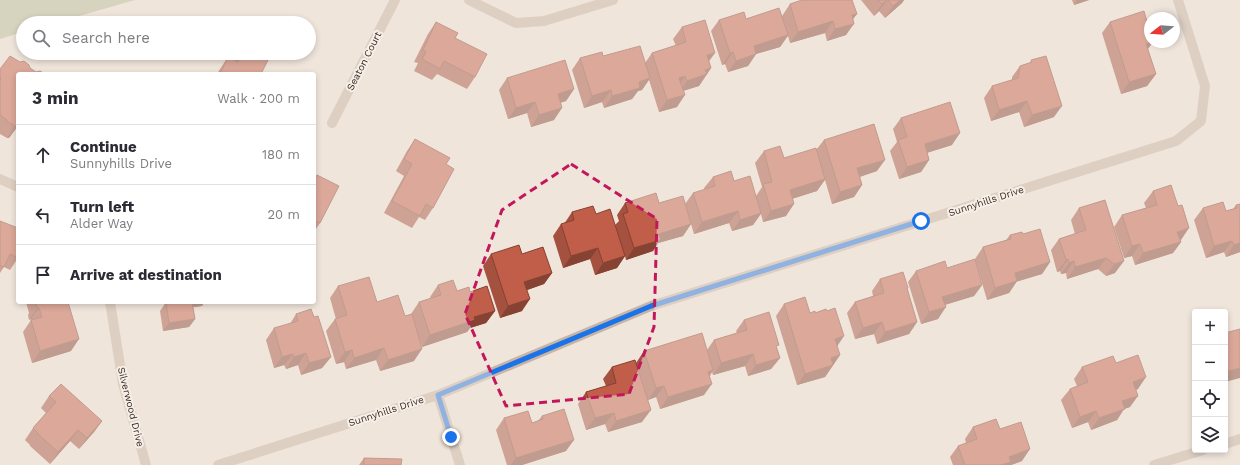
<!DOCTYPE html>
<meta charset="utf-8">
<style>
body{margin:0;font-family:"Work Sans",sans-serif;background:#f2f2f3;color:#2b2b33}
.controls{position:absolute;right:12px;bottom:12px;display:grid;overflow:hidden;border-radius:4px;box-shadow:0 2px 6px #0003}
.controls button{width:36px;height:36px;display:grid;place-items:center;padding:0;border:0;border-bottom:1px solid #e1e1e2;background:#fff;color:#2b2b33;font:20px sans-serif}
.compass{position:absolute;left:1144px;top:12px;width:36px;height:36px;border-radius:50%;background:#fff;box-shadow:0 2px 6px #0003;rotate:253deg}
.stop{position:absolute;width:12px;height:12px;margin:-9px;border:3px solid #1a73e8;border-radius:50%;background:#fff}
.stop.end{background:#1a73e8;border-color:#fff;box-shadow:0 1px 4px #0008}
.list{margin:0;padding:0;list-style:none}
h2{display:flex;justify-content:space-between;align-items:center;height:52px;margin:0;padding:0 16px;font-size:17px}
h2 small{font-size:13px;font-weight:400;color:#7c7c81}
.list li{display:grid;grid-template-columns:26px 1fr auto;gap:12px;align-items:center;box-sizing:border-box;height:60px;padding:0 16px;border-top:1px solid #e1e1e2}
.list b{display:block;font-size:15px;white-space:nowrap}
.list p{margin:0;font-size:13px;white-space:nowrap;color:#7c7c81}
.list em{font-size:13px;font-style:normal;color:#7c7c81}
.icon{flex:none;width:22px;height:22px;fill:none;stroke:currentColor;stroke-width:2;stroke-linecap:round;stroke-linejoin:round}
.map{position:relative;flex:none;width:1240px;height:465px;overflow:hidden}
.search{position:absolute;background:#fff;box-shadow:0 2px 6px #0003;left:16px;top:16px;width:300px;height:44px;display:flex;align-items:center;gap:10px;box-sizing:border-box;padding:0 14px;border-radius:22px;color:#7c7c81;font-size:15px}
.panel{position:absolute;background:#fff;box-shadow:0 2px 6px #0003;left:16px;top:72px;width:300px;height:232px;border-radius:4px}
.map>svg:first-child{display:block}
</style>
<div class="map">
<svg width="1240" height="465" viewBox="0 0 1240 465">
<rect width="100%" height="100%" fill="#f0e5db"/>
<path fill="#b5bf9c" d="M0,0h135l-80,23h-32v9l-23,7z"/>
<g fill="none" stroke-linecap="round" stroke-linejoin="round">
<path stroke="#c8b4a7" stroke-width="10" d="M469,0l47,23 28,-2 69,-21
M332,123l63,-123
M0,179l18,8
M110,302l13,82 23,81
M438,395l22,70
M1225,444l15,-5
M218,465l220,-70 213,-89 525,-165 25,-20 4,-35 -27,-86
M1154,465l49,-15"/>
</g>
<path fill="#a5513f" d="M861,0h43l-2,3 -17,15 -6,-7 -5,5z
M1072,0h17l-15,5z
M790,4l67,10 -4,5 -7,16 -19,6 -2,-8 -35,10 -2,-7 -8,11 -24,7 -8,12 -20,6 -3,-8 -3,1 -11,-34 8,-11 27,-1 36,-3z
M436,22l19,16 20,39 -8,12 -30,-15 -5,6 -18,-9 4,-8 -4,-1 14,-28z
M1110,22l43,20 -5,7 8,25 -9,12 -26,8 -19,-61z
M682,27l27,35 2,6 -12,18 -16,5 -6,16 -18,5 -10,-32 -7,10 -4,1 -6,8 -28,9 -2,-6 -18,6 -12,-38 8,-12 23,-2 42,7 7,-10 24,-7 -3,-7z
M239,53h29l-7,21h-44l3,-5 8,-12 7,3z
M1031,60l23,57 -30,10 -5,-15 -28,9 -7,-23 8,-12 20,-6v-3l8,-11 10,-3z
M0,69l18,56 -9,13h-2l-7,-4z
M507,78l67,11 -8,12 -6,2 -6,17 -23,7 -4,-14 -19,6 -9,-29z
M901,118l51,27 -25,8 2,7 -8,12 -22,7 -9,-28 7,-9 -4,-13z
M415,139l31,25 -13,44 -8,12 -6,-3 -7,11 -28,-15 20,-37 -8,-5 11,-20z
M824,140l53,31 -17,6 2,8 -8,12 -22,7 -7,-24 -8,11 -25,8 -6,17 -23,6 -2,-8 -8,11 -21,6 -3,-8 -35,11 -3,-10 -8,12 -25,7 -5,8 -27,9 -1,-4 -8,12 -22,7 -5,-16 -27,9 -10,-32 8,-12h3l8,-12 24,2 19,11 4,-4 -2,-6 8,-12h34l26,1 8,-11 12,-3 -1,-2 9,-11 21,4 22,15 6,-9 -7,-24 9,-12 20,7 32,-8z
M317,175l3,48 -6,9v-53z
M1153,191l28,49h-1l1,2 -8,11 -38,12 -3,-9 -8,2 -10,-31 8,-12 24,-7 -2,-5z
M1105,200l10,73 -9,3 -8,-7 -31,10 -1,-6 -5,1 -1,-3 -3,1 -6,-22 8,-11 16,-5 -4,-14 8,-12z
M1240,204v48l-14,5 -2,-5 -18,6 -12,-38 9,-12 23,3 7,-2 3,-4z
M0,221l18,37 -8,12 -6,-3 -4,6z
M1023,234l27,28 -8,12 -25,7 -8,12 -22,7 -12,-41 8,-12 23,-7 4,-5z
M491,254h31l30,19 -8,11 -17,6 -5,21 -22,7 -17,-52z
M947,268l35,17 -8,11 -29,9 -7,14 -17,5 -13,-42 8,-11z
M880,279l28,9 -1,1 10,33 -8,12 -32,10 -3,-10 -19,5 -8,-26 8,-11 18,-6 -1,-5z
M438,285l19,6 13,1 25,19 -9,12 -16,5 -3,4 -45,15 -6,-18 -2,32 -34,10 -4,-11 -30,9 -2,-7 -8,2 -10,-33 9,-12h1l-6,-21 8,-12 39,16 28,14 6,-1v-1l8,-12 12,-3 -1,-2z
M26,302h42l3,49 -39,12 -9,-31 8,-12v-1l-2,1 -1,-5 1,-2z
M166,302h38l-2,4 -9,1 2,12 -6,8 -26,4 -3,-20z
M784,304l26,9h5l25,42 -15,22 -28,8 -21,-69z
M296,314l18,3 17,40 -9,11 -21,7 -3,-10 -12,4 -2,-4 -10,3 -8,-28 8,-12 16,-4z
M744,320l33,29 3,9 -9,11 -23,7 -3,-10 -32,9 -1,-3 -2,4 -6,19 -44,14 -4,-12 -8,3 -6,22 -34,10 -3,-8 -19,6 -8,-26 8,-12 20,-6 -3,-7 9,-12 24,-4 8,-12 63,-1 7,-10 23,-7 -1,-2z
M1116,363l22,26 -2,1 -6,17 -6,2 -7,11 -26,10 -3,-8 -16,6 -11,-28 9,-11 7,-3 -3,-7 8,-12z
M49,396l53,25 -8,11 -15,17 -9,-8 -20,23 -20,-18v-1l-5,-5 8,-12 13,-15 -5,-5z
M542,416l24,35 -44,14h-15l-11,-35 8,-12 28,5 6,-2z
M973,427l27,2 22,32 -11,4h-58l-3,-8 8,-11 8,-3 -1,-4z
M364,458l37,7h-42z"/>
<path fill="#864233" d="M887,0l-8,11 -5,5 8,-12z
M900,0h4l-2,3 -17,15 8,-12z
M1077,0h12l-15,5z
M857,14l-9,11 4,-10z
M833,21l-8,12 -35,10 8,-11z
M854,24l-8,11 -19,6 8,-12z
M788,35l-8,12 -35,10 9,-11z
M1151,42h2l-8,11 1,-9z
M733,52l-8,12 -3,1 8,-12z
M715,53l-8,11v-9z
M756,54l-8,12 -20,6 8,-11z
M711,68l-12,18 -20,6 8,-11 18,-11z
M1156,74l-9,12 -26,8 8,-12z
M685,76l-8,12 2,-10z
M650,78l-8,12 -4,1 -6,8 -28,9 8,-12 27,-14z
M574,89l-8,12 -16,5 8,-12z
M611,90l-9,12 -18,6 8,-12z
M685,95l-8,12 -18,5 8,-12z
M1027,101l-8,11 -28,9 8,-11z
M535,102l-8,11 -19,6 8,-11z
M1062,106l-8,11 -30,10 8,-12z
M562,108l-8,12 -23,7 8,-12z
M15,126h3l-9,12h-2z
M960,133l-8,12 -36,11 9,-12z
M885,160l-8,11 -28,9 8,-12z
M929,160l-8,12 -22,7 8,-12z
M825,179l-8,12 -36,11 9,-12z
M862,185l-8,12 -22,7 8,-12z
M794,204l-8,12 -23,6 8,-11z
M738,211l-9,12 -35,11 8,-12z
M761,213l-8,12 -21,6 8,-11z
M691,224l-8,12 -25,7 -5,8 -27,9 8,-12 25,-14z
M1189,228l-8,12 -12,4 8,-12z
M1232,241l-8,11 -18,6 8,-12z
M1181,242l-8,11 -38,12 8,-12z
M1240,243v9l-14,5 8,-12z
M1140,244l-8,12 -8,2 8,-12z
M598,248l-8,11 -27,9 8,-12z
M625,256l-8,12 -22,7 8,-12z
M1106,258l-8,11 -31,10 8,-12z
M1068,259l-8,12 -3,1 9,-12z
M1074,261l-8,12 -5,1 8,-11z
M1124,261l-9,12 -9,3 8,-12z
M1050,262l-8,12 -36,11 9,-12z
M552,273l-8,11 -28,10 8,-12z
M1017,281l-8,12 -22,7 8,-12z
M982,285l-8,11 -40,12 8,-11z
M530,299l-8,12 -22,7 8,-12z
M190,302h14l-2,4 -16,2z
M946,307l-8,12 -17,5 8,-12z
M37,308h2l-8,11 -2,1z
M495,311l-9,12 -16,5 -3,4 -45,15 8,-12 44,-18z
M195,319l-6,8 -26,4 6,-8z
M882,322l-8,12 -19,5 8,-11z
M917,322l-8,12 -32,10 8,-12z
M844,336l-8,12 -1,-9z
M79,339l-8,12 -39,12 8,-12z
M384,348l-8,12 -30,9 8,-11z
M422,349l-8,12 -34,10 8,-11z
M352,350l-8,12 -8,2 9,-12z
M306,353l-8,12 -12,4 8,-12z
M293,354l-9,11 -10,3 8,-11z
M753,354l-8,12 -32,9 8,-12z
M840,355l-15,22 -28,8 8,-11 26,-16z
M331,357l-9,11 -21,7 8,-12z
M780,358l-9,11 -23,7 8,-11z
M1240,368v10l-15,4v-10z
M713,370l-8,12 3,-10z
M1146,377l-8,12 -13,5 8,-12z
M712,384l-8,11 -44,14 8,-12z
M664,386l-8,11 -8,3 8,-12z
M1138,396l-8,11 -6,2 -7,11 -26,10 8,-12 23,-17z
M651,410l-9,12 -34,10 8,-11z
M1096,411l-8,11 -16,6 8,-11z
M614,413l-9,11 -19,6 9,-12z
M102,421l-8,11 -15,17 8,-11z
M78,430l-8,11 -20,23 8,-12z
M574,440l-8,11 -44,14h-11l5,-7z
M1030,449l-8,12 -11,4h-10l8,-8z"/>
<path fill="#c05e49" stroke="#864233" d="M802,0h50l5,14 -5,1 2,9 -19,5 -2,-8 -35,11 -8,-28z
M878,0h9l-5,4z
M888,0h12l-7,6z
M779,8l9,27 -34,11 2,8 -20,7 -3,-9 -3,1 -11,-33 25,-8 2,7z
M1144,11l6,21v10h1l-5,2 10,30 -27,8 -19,-60z
M705,20l10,33 -8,2 4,13 -6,2 2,4 -20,7 -2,-5 -6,2 6,17 -18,5 -15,-47 34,-11 -4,-15z
M436,22l22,11 -3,5 32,16 -12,23 -31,-16 -4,8 -18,-10 4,-7 -3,-2z
M640,46l10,32 -11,4 1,6 -28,8 -1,-6 -19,6 -12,-38 22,-6 1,4z
M242,53h26l3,1 -10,20h-41l8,-17 10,5z
M10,56l10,6 4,-1 5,4 1,3 6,4 4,-1 5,3h-27v52h-3l-8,-5 -1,-2 -6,-4v-35l1,-1 -1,-1v-9z
M1046,56l16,50 -30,9 -5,-14 -28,9 -7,-24 26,-8 2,-12 12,-4 -1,-2z
M565,60l9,29 -16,5 4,14 -23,7 -4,-13 -19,6 -9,-30z
M950,102l10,31 -35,11 4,16 -22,7 -9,-27 9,-3 -6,-19z
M874,124l11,36 -28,8 5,17 -22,7 -16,-52z
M415,139l35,19 -4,6 8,5 -21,39 -7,-4 -6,12 -28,-15 20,-37 -8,-5z
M780,146l4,12 32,-10 9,31 -35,11 4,14 -23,7 -8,-27 9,-2 -8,-31z
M731,171l3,10 16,-5 11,37 -21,7 -2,-9 -36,11 -9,-29 22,-7 -2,-9z
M317,175l22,11 -19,37 -6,-3v-40z
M1171,185l7,21 4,-1 7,23 -12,4 4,10 -38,11 -3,-9 -8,2 -10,-31 35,-10 -4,-14z
M656,193l3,10 24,-7 8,28 -32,10 2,6 -27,8 -11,-34 5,-2 -3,-9z
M1105,200l19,61 -10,3 -8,-6 -31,9 -1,-6 -5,2 -1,-4 -2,1 -7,-21 27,-9 -7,-22z
M1223,202l3,9 11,-3 -1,-3 4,-1v39l-6,2 -2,-4 -18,5 -11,-38z
M593,206l3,8 14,-5 15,47 -22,7 -5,-15 -27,8 -10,-32 13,-4 -2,-8z
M0,221l18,7v30l-8,-4 -6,13 -4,-2z
M1040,229l10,33 -35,11 2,8 -22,7 -12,-41 28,-8 -1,-4 12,-3 1,2z
M519,245l3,9 21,-7 9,26 -28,9 6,17 -22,7 -17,-52z
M975,259l7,26 -40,12 4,10 -17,5 -13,-41 29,-10 2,7z
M903,272l5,16h-1l10,34 -32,10 -3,-10 -19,6 -8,-26 29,-9 -4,-14z
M369,277l8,25 21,-7 7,21 7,-2 10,35 -34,11 -4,-12 -30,10 -2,-8 -7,2 -10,-33 12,-4 -9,-29z
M453,280l4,11 12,-4 1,5 17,-6 8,25 -21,6 1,3 -45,15 -11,-33 22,-7 -3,-10z
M805,297l5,16 5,-2v2l11,-4 1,2 8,-3 9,28 -9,3 5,16 -9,3 2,7 -28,9 -21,-70z
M37,302h31l11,37 -39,12 -9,-31 11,-3 -3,-9h-2l-1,-5h2z
M166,302h26l3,17 -26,4z
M311,309l3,8 4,-1 13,41 -22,6 -3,-10 -12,4 -1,-3 -11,3 -8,-29 24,-7 -2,-7z
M769,312l10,33 -3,1 4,12 -24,7 -3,-11 -32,9 -7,-23 33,-10 -3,-10z
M1240,329v39l-15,4v-39z
M702,333l11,37 -5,2 4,12 -44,13 -4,-11 -8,2 -12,-37z
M1138,355l8,22 -13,5 5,14 -16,5 3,8 -26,9 -3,-7 -16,6 -10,-28 18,-7 -6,-15 31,-11 3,7z
M635,360l16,50 -35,11 -2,-8 -19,5 -9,-26 30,-9 -4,-16z
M61,384l41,37 -15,17 -9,-8 -20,22 -20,-18v-1l-5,-5 23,-26 -7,-6z
M564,409l10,31 -58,18 -12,-40 24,-7 4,12 11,-4 -1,-3z
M996,419l4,10 21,-7 9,27 -21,8 2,5 -10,3h-36l-7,-19 19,-7 -4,-12z
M364,458l38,1 -1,6h-37z"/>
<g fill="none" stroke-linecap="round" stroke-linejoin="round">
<path stroke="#1a73e8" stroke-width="5" d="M451,437l-13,-42 213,-89 270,-85"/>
</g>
<path d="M0 0H1240V465H0ZM571,164l86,55 -3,108 -25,67 -123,12 -41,-92 37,-104z" fill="#f0e5db" fill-opacity=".55" fill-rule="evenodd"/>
<path fill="none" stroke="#c2185b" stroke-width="3" stroke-dasharray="8 5" stroke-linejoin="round" d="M571,164l86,55 -3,108 -25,67 -123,12 -41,-92 37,-104z"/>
<g text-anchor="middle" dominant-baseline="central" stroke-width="4" stroke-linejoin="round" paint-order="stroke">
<g font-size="10" fill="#352b27" stroke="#f8efe7">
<text transform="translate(364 61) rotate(-63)">Seaton Court</text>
<text transform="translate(986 201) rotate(-18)">Sunnyhills Drive</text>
<text transform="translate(131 407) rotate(76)">Silverwood Drive</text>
<text transform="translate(386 411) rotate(-18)">Sunnyhills Drive</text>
</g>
</g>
</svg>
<div class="controls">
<button>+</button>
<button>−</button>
<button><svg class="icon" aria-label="locate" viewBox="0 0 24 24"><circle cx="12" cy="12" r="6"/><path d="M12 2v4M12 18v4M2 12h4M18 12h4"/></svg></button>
<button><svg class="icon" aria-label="layers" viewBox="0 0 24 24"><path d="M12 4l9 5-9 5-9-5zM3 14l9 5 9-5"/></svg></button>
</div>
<svg class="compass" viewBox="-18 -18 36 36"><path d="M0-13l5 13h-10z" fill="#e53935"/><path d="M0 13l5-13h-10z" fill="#7c7c81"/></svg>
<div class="stop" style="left:921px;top:221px"></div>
<div class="stop end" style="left:451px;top:437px"></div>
<div class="search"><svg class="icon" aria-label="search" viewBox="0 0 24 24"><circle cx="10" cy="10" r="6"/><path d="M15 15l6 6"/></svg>Search here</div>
<section class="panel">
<h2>3 min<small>Walk · 200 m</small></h2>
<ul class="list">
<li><svg class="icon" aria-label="ahead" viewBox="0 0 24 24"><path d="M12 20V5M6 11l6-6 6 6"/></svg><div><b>Continue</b><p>Sunnyhills Drive</p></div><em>180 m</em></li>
<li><svg class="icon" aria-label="left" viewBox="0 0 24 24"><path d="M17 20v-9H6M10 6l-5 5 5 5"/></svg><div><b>Turn left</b><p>Alder Way</p></div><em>20 m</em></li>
<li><svg class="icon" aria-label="arrive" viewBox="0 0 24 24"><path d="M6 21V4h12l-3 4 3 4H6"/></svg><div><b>Arrive at destination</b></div></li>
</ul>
</section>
</div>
